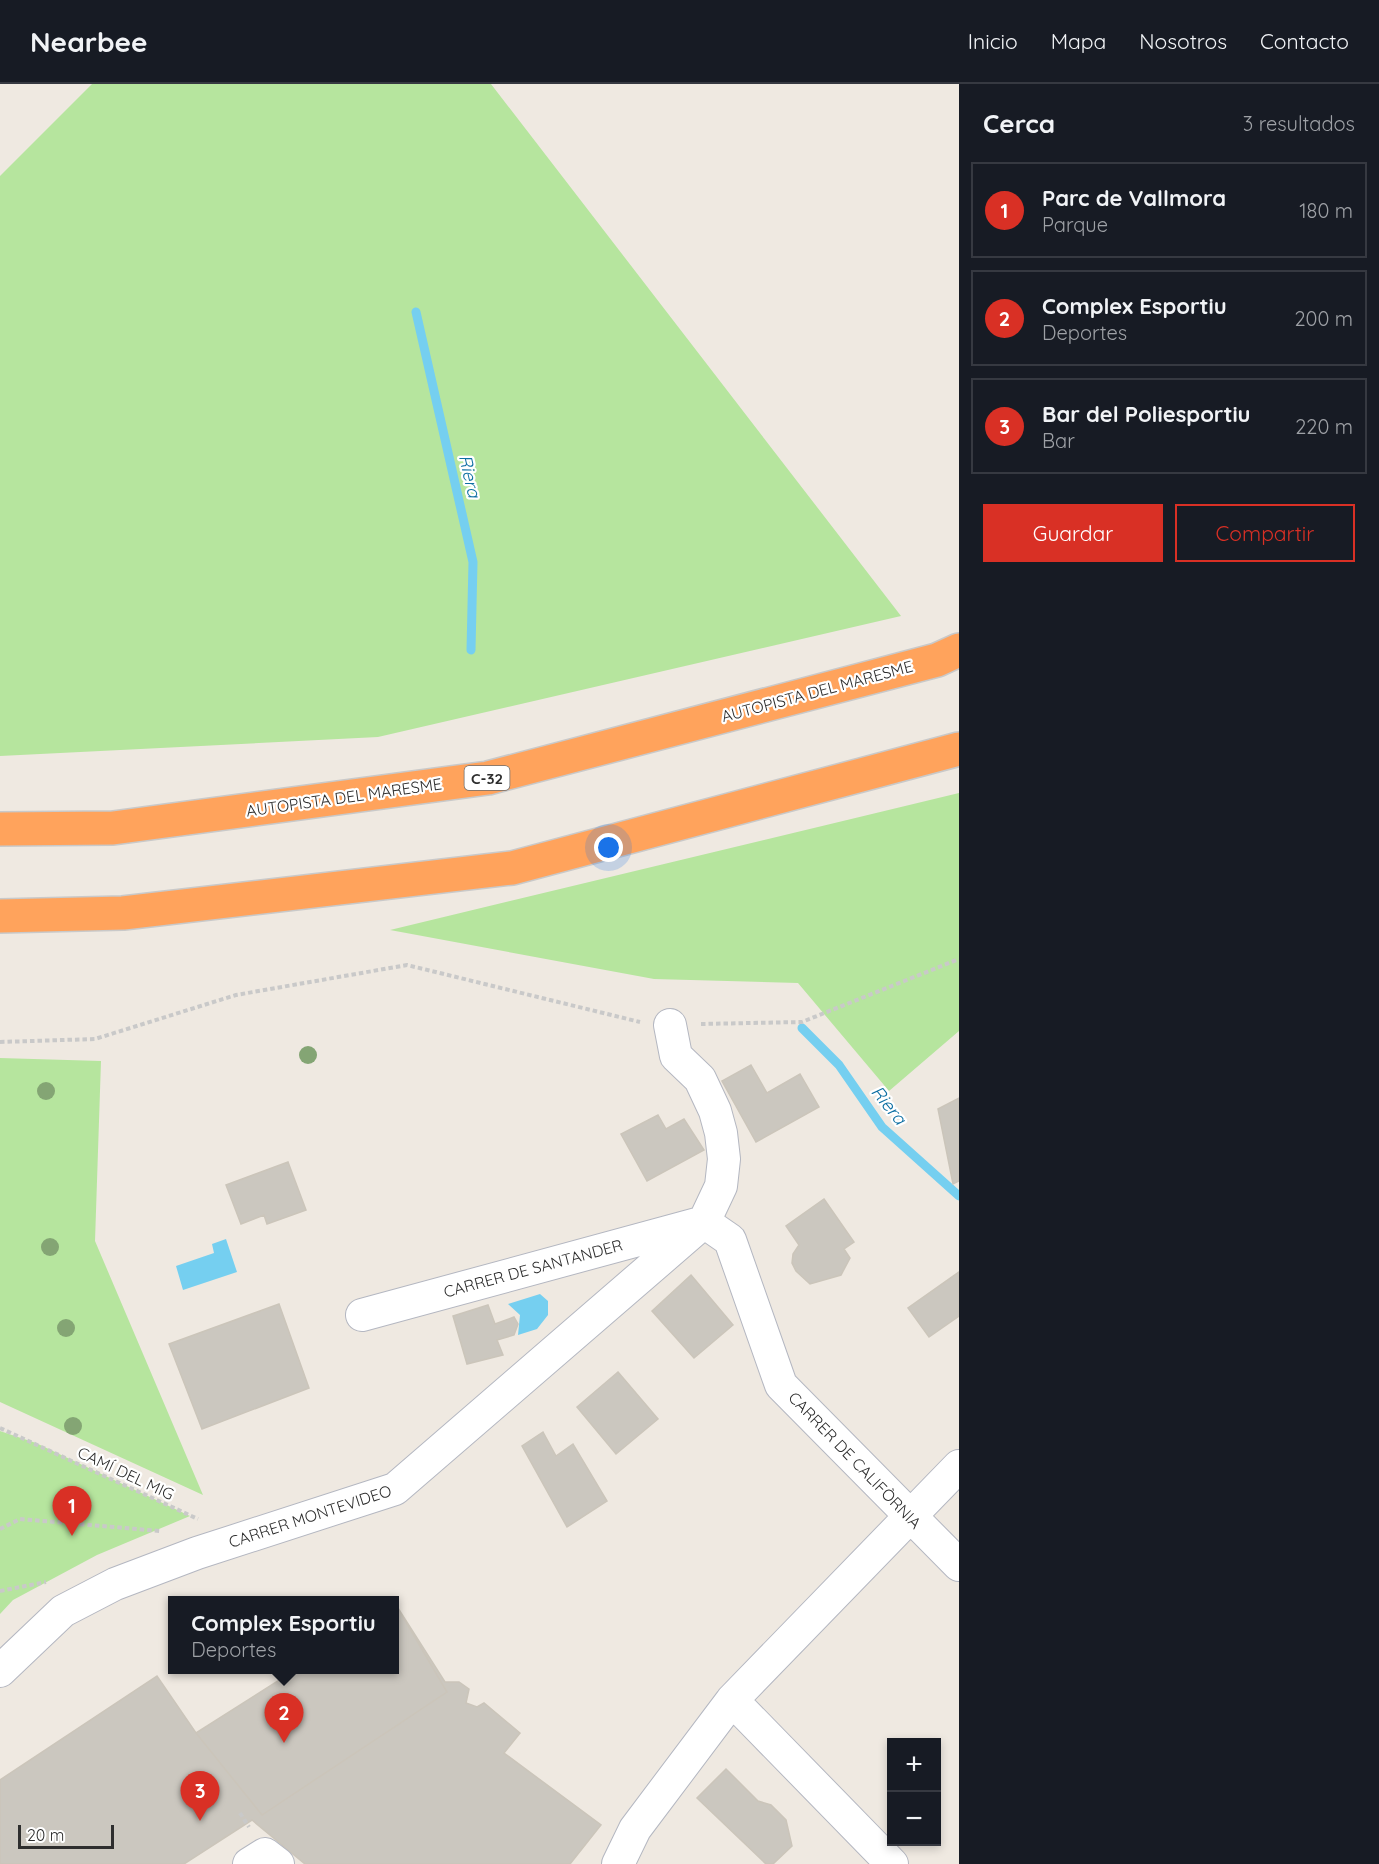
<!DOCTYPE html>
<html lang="es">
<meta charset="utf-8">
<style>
body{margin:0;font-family:Quicksand,sans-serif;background:#242831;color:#f1f3f6}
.controls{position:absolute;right:18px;bottom:18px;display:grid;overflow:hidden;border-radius:0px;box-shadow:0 3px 9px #0003}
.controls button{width:54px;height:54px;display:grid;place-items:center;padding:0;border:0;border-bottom:2px solid #363941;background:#171b24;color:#f1f3f6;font:30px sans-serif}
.scale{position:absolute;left:18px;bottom:15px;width:96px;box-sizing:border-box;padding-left:6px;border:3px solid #2e2e2e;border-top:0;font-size:16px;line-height:21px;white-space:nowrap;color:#2e2e2e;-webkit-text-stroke:4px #fff;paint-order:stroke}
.you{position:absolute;left:609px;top:764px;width:21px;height:21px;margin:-15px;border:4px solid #fff;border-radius:50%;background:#1a73e8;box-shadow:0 0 0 9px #1a73e833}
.badge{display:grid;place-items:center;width:39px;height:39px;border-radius:50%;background:#d93025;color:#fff;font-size:20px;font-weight:700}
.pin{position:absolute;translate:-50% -50px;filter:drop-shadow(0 2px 3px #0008)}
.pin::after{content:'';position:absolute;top:32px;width:21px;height:18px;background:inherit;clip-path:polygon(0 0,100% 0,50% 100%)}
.popup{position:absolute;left:168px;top:1512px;width:231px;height:78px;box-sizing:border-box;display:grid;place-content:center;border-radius:0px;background:#171b24;filter:drop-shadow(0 2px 4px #0005);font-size:20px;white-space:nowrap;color:#9ea1a6}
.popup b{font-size:22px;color:#f1f3f6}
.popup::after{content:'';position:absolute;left:50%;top:100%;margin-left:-12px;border:12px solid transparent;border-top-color:#171b24}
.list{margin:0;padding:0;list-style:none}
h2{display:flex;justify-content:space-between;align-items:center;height:78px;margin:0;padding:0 24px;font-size:26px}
h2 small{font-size:20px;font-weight:400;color:#9ea1a6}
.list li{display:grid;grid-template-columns:39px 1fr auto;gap:18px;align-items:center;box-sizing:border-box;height:96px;margin:0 12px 12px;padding:0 12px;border:2px solid #363941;border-radius:0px}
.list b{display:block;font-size:22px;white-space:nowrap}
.list p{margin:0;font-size:20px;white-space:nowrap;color:#9ea1a6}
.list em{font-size:20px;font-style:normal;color:#9ea1a6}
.actions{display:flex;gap:12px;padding:18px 24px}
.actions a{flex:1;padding:14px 0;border:2px solid #d93025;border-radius:0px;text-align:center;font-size:21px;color:#d93025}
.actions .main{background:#d93025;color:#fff}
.map{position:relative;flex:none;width:959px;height:1780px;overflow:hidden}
header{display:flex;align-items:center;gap:36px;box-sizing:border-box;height:84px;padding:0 30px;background:#171b24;border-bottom:2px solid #363941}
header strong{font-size:28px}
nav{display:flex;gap:33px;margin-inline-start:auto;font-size:21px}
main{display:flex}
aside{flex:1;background:#171b24}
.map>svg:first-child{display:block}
</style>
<header>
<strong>Nearbee</strong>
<nav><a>Inicio</a><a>Mapa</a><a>Nosotros</a><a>Contacto</a></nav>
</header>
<main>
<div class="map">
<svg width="959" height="1780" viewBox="0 0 959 1780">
<rect width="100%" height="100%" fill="#efe9e1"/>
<path fill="#b6e59e" d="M92,0h399l410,532 -523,121 -378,19v-580z
M959,709v238l-70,60 -91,-108 -144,-4 -264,-49z
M0,974l101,3 -6,180 108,254 -203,-93z
M0,1347l36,12 154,73 -93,39 -84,45 -13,14z"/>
<path fill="#75cff0" d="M226,1155l11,33 -54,18 -7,-24 38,-13 -2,-9z
M540,1210l8,7v14l-11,14 -19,6 2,-20 -12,-11z"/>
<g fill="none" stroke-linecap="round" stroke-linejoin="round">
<path stroke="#75cff0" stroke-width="9" d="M416,228l57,250 -2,88
M802,944l37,37 43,62 77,69"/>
</g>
<path fill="#cbc7bf" stroke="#cbc5ba" stroke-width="1.5" d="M751,981l16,28 33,-19 19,33 -63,35 -34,-61z
M959,1014v83l-6,3 -15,-75z
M658,1031l8,14 18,-10 20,31 -57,31 -26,-47z
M288,1078l18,48 -39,14 -3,-9 -23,9 -15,-39z
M824,1115l30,43 -10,7 6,9 -9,17 -31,9 -14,-13 -4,-8 1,-9 6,-9 -13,-19z
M959,1188v44l-30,21 -21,-29z
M691,1191l42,50 -39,33 -42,-47z
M279,1220l30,84 -107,41 -33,-85z
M488,1221l7,19 19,-7 4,7 -4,11 -17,5 6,15 -36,9 -14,-48z
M618,1288l40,47 -42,35 -39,-47z
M543,1348l13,24 17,-12 34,57 -40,26 -45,-81z
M396,1521l49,77h14l10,7 -3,14 11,4 7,-4 36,30 -16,20 97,72 -31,39h-265l-53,-44 -68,44h-184v-84l157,-104 39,57 99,-63h100z
M396,1521l51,87 -185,123 -66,-82 99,-63h100z
M726,1685l32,32 13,4 15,15 6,26 -19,18h-7l-69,-66z"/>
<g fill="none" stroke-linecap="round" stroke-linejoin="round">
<g stroke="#b4b7c1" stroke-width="34">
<path id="street" d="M704,1138l26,18 51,145 178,180
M362,1231l335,-91
M0,1587l63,-60 52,-27 82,-31 198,-64 309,-267 17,-36 3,-27 -3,-26 -6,-22 -15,-32 -24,-23 -6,-31
M732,1616l160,164
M249,1780l16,-10 13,10
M618,1780l17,-35 97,-129 227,-234"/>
</g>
<g stroke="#c9c9c9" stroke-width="36">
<path id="highway" d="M0,745l113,-1 375,-50 449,-118 22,-10
M0,832l123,-3 389,-45 447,-119"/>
</g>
<path stroke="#c9c9c9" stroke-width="4" stroke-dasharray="4.5 3" stroke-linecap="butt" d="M701,940l101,-2 157,-63
M0,958l95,-3 141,-44 171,-30 233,57
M0,1344l198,91
M0,1445l20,-10 140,12
M0,1507l46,-9
M240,1729l9,14"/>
<use href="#street" stroke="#fff" stroke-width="32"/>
<use href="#highway" stroke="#ffa35c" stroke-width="33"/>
</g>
<g fill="#84a574">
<circle cx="308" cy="971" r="9"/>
<circle cx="46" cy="1007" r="9"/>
<circle cx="50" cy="1163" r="9"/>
<circle cx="66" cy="1244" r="9"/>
<circle cx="73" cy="1342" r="9"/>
</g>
<g text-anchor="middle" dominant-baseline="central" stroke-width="4.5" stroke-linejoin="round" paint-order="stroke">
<rect fill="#fff" stroke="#6d6d6d" stroke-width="1.5" x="464.5" y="682" width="45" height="24" rx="4.5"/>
<g font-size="15" font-weight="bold" fill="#2e2e2e">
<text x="487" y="694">C-32</text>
</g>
<g font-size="16" fill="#2e2e2e" stroke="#fff">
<text transform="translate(817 607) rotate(-15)">AUTOPISTA DEL MARESME</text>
<text transform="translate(344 713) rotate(-8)">AUTOPISTA DEL MARESME</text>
<text transform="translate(533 1184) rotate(-15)">CARRER DE SANTANDER</text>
<text transform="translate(855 1376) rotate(46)">CARRER DE CALIFÒRNIA</text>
<text transform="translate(126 1389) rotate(25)">CAMÍ DEL MIG</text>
<text transform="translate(310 1432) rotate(-18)">CARRER MONTEVIDEO</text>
</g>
<g font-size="18" font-style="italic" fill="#0d6fa3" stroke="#fff">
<text transform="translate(470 392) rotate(77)">Riera</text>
<text transform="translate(889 1021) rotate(51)">Riera</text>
</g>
</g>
</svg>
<div class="controls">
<button>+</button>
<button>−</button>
</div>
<div class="scale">20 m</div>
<div class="you"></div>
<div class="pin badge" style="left:72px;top:1452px">1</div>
<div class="pin badge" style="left:284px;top:1659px">2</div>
<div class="popup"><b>Complex Esportiu</b>Deportes</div>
<div class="pin badge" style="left:200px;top:1737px">3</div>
</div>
<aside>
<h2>Cerca<small>3 resultados</small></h2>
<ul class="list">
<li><span class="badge">1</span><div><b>Parc de Vallmora</b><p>Parque</p></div><em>180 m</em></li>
<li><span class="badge">2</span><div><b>Complex Esportiu</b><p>Deportes</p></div><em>200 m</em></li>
<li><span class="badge">3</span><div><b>Bar del Poliesportiu</b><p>Bar</p></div><em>220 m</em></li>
</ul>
<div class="actions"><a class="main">Guardar</a><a>Compartir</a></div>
</aside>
</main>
